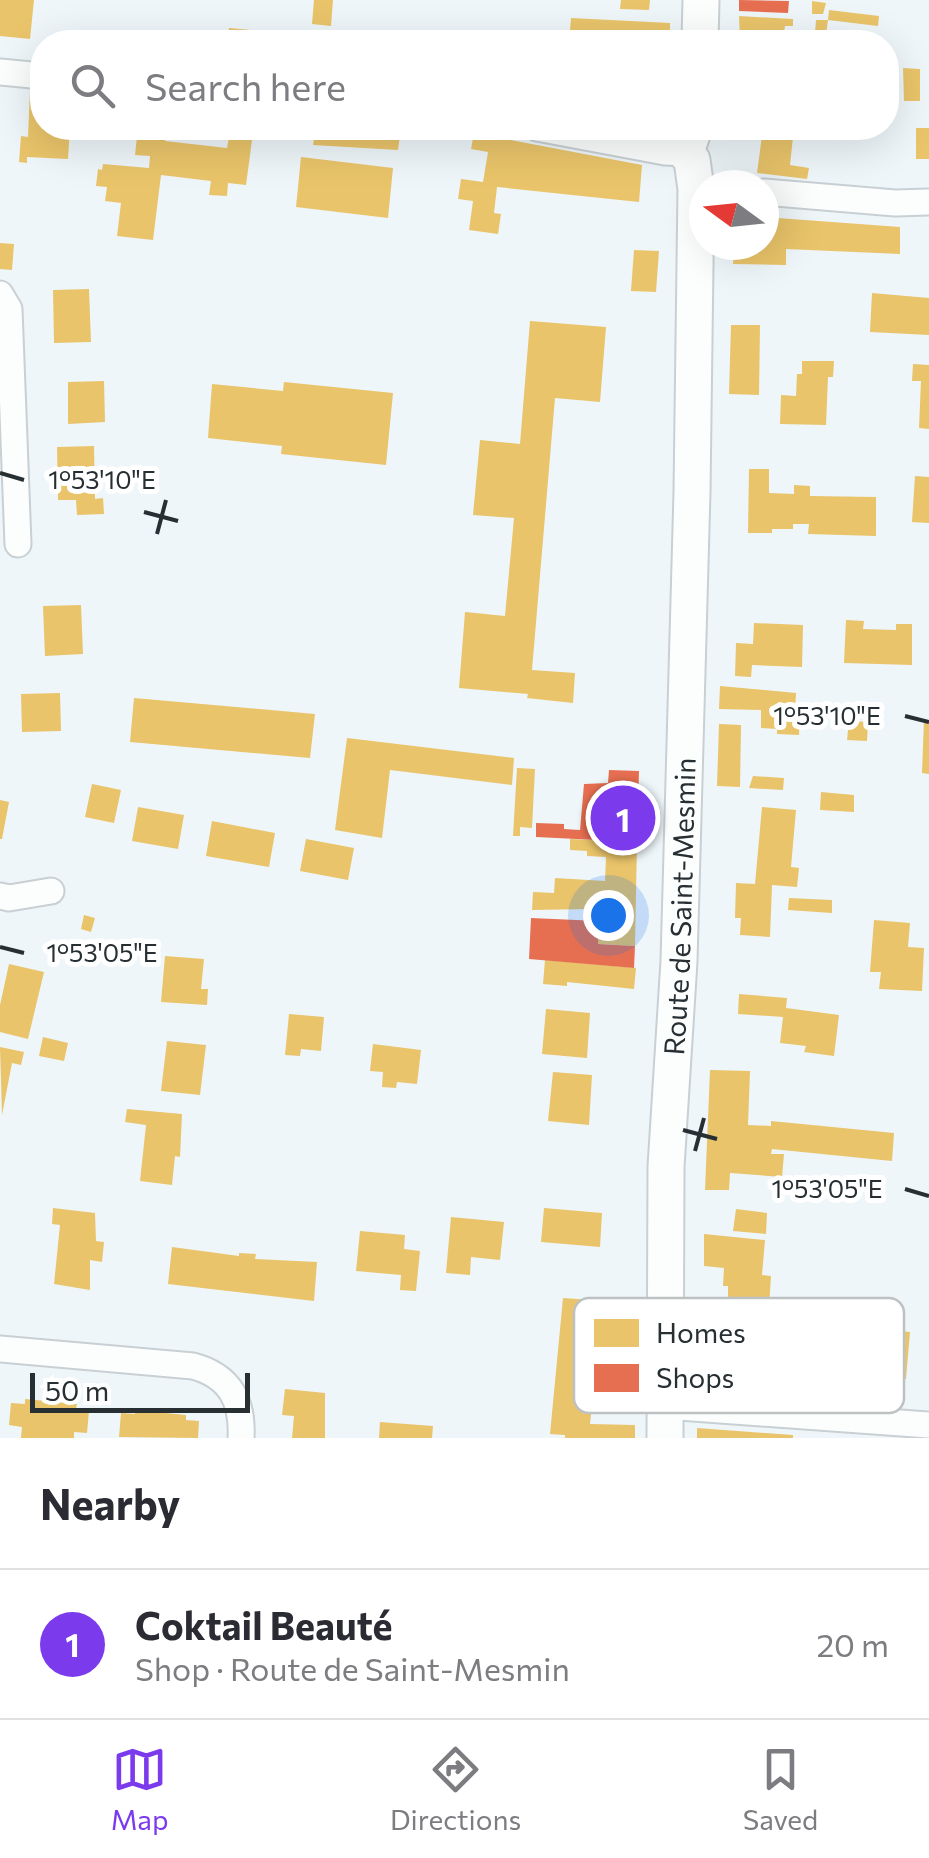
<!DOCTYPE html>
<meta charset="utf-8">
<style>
body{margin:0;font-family:Commissioner,sans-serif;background:#f7f7f7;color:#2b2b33}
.compass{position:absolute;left:689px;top:170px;width:90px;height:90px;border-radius:50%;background:#fff;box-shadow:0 10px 40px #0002;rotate:285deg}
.scale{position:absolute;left:30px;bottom:25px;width:220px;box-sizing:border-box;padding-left:10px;border:5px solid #272f33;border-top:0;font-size:28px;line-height:35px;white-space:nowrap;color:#272f33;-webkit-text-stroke:8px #fff;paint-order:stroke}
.you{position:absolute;left:608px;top:915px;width:35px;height:35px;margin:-25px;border:8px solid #fff;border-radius:50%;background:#1a73e8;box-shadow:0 0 0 15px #1a73e833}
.badge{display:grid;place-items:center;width:65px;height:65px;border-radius:50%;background:#7c3aed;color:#fff;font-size:32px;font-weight:700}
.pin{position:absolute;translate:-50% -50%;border:5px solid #fff;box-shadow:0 2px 10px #0006}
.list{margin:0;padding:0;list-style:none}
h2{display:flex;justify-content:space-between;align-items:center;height:130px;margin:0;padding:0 40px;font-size:42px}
h2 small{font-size:32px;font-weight:400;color:#7c7c81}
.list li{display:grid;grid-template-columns:65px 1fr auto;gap:30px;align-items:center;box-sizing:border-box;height:150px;padding:0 40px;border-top:2px solid #e1e1e2}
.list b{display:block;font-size:38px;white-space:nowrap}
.list p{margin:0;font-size:32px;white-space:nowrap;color:#7c7c81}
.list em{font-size:32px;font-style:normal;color:#7c7c81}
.icon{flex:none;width:55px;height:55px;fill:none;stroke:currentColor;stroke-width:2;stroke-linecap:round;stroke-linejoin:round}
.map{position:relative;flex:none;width:929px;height:1438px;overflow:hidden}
.search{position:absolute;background:#fff;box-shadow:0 10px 40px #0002;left:30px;right:30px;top:30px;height:110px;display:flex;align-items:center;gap:25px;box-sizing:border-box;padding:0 35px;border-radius:40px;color:#7c7c81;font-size:38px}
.sheet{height:280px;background:#fff}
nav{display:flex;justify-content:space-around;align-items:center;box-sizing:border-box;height:140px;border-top:2px solid #e1e1e2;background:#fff;font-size:28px;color:#7c7c81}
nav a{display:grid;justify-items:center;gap:5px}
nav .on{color:#7c3aed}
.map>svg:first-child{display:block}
</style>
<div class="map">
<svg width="929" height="1438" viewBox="0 0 929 1438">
<rect width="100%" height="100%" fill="#eef6fa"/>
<path fill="#e9c46a" d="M0,0h34l-4,39 -30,-3z
M314,0h19l-2,26 -19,-2z
M621,0h29l-1,10 -29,-1z
M812,1l14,2 -3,11h-11z
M829,10l50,6 -1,10 -50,-6 -2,14 -6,-1 -1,9h-79l-1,-26 54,3v7h-8l-1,6 31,1 1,-13h12z
M571,18l99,5v19l-57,-4v4h-37l1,-12h-7z
M229,28l64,6 -1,8h-64z
M903,68l17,1v32h-16z
M30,90l12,1v37h28l-2,31 -41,-2v6l-8,-1 2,-26 7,1z
M144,128h23l-2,13 62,7 2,-11 23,3 -6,45 -18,-2 -1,13 -18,-1 2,-14 -50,-6 -8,65 -36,-4 4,-33 -16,-2 2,-14 -11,-1 2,-17 4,1 1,-6 46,4 1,-12 -15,-1 2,-19h6z
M316,128h85l-3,22 -85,-5z
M763,128h31l-4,37 19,3 -2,11 -50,-6z
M916,128h13v31h-13z
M474,133l168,32 -3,37 -142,-15 -3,26 7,1 -3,20 -29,-4 4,-29 -15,-2 3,-20 22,3 5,-30 -17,-3z
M301,157l92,11 -5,50 -92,-11z
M764,217l136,10v27l-114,-5v16l-53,-1 1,-19h30z
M0,243l14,1 -2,26 -12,-1z
M634,250l25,1 -3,41 -25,-1z
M89,289l2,53 -37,1 -1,-53z
M872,293l57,5v37l-59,-3z
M530,321l76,6 -6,75 -45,-4 -23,272 43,3 -2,30 -46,-5 1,-4 -69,-6 6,-76 40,4 9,-98 -41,-3 7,-75 40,4z
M731,325h29l-1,70 -30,-1z
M802,361h32l-1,16h-5l-2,48 -46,-1 1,-29 15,1 1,-22h5z
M913,364l16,1v64l-10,-1 2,-47h-9z
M104,381l1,41 -37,2v-42z
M284,382l109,11 -7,72 -105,-11 1,-8 -74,-8 4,-54 71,7z
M94,446l1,53 8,-1 1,16 -27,1 -1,-15h-18l-1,-53z
M749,469h20v24l25,1v-9l16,1v10l66,1v39l-68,-2 1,-10h-16v5h-21v4h-24z
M915,476l14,1v46l-17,-1z
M81,605l2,49 -38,2 -2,-50z
M846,620l18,1 -1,8 33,1v-6h16v41l-68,-2z
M754,623l49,2 -1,42 -50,-2 -1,12 -16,-1 1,-33 17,1z
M720,686l76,7 -1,19 5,1 -1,22 -22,-1v-5l-16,-1v-18l-42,-1z
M60,693l1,38 -39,1 -1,-38z
M134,698l181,16 -5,44 -180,-16z
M924,720h5v54l-7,-1z
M849,721l19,1 -1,19 -20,-1z
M719,724l22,1 -1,62 -23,-1z
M347,738l167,20 -2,27 -122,-15 -8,68 -47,-8z
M517,768l18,1 -3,59 -12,-1v9h-7z
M753,776l31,2 -1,12 -34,-2z
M92,784l29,6 -7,33 -29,-6z
M821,792l33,3v17l-34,-2z
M0,800l9,2 -7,37h-2z
M138,807l46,8 -6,34 -46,-8z
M762,807l34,3 -5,57 8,1 -2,19 -25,-2 -2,52 -30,-2 1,-17h-6l1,-35 19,1z
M212,821l63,12 -6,34 -63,-11z
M306,839l48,9 -6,32 -48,-9z
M570,839l67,3 -2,104 -37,-2 1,-23 -10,-1 1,-11 -58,1 1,-18 21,1 1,-15 50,3 1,-24 -19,-1v-5l-17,-1z
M789,898l43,2v13l-44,-3z
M84,915l11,3 -4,14 -10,-3z
M874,920l36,3 -2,24 16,1 -2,43 -43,-2 2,-17h-11z
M165,956l39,3 -3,30h7l-1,16 -46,-3z
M545,960l91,8 -2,21 -67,-7v4l-24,-2z
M9,964l35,8 -16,67 -28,-7v-27z
M739,994l48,4 -1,10 53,7 -5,41 -30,-4 2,-6 -26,-3 3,-26 -45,-3z
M546,1009l44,4 -3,45 -45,-4z
M289,1014l35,3 -3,34 -20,-2 -1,7 -15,-1z
M43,1037l25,6 -4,18 -25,-5z
M167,1041l39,4 -6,50 -39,-4z
M373,1044l48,6 -4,34 -20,-2 -1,6 -14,-1 1,-15 -13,-1z
M0,1047l24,5 -3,13 -9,-2 -10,52z
M710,1070l40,1 -2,54 23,1v-5l123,12 -2,28 -120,-12 -1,5h13l-2,23 -52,-4 -1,17h-24z
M553,1072l39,3 -3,50 -41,-4z
M127,1109l55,5 -2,43 -5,-1 -3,29 -32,-4 6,-56 -21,-3z
M53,1208l42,5 1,28 8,1 -2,20 -12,-2v30l-36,-6 6,-59 -8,-1z
M544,1208l58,5 -2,34 -59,-5z
M736,1209l31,4 -1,21 -33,-3z
M451,1217l53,5 -4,38 -29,-3 -1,18 -24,-2z
M360,1231l45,4 -1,14 16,2 -4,40 -16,-1 1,-15 -45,-4z
M704,1234l61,6 -3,35 9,1 -2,31 10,1 -5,60 -47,-3 1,-13h4l2,-34 -4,-1 1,-12h-3v-19h-5l1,-18 -20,-2z
M172,1247l67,9v-3l17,1 -1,5 62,3 -3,39 -146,-17z
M563,1298l29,2 -5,84 7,1 -4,39 45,1v13h-70v-3l-15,-1z
M813,1322l97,10 -4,47 -14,-1 -1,5 -36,-3v-5l-15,-2v-4l-19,-3 1,4 -13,-1z
M285,1389l40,4v45h-33l2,-22 -12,-1z
M25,1399l52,5 -1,5 13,2 -2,22 -13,-1v6h-53l1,-11 -13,-2 2,-22 14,1z
M135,1410l51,5v5l13,1 -1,17 -79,-1 2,-24 14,1z
M380,1422l53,4 -1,12h-53z
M697,1428l96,7v3h-96z"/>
<path fill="#e76f51" d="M739,0l50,1 -1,12 -49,-2z
M609,770l30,1 -2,71 -101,-5v-14l28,1v5l16,1 4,-46 24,-1z
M531,918l68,3 -1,23 37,2 -1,22 -105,-9z"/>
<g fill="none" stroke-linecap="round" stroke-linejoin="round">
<g stroke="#c8d0d4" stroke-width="29">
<path id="minor" d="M0,72l42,4
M537,128l128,24 21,1
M764,192l131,11 34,-1
M0,294l9,15 9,235
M0,896l9,2 42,-7
M0,1349l193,17c37,10 50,35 48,72
M665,1406l264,19"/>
</g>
<g stroke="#c8d0d4" stroke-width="39">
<g id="secondary">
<path d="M700,42l1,-42"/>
<path id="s1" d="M665,1438l1,-271 13,-206 13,-469 4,-303 -4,-29 -6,-7 8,-25"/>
</g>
</g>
<use href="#minor" stroke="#fcfefe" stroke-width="25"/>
<use href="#secondary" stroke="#fcfefe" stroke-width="35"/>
</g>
<path fill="none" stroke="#272f33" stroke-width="4" d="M0,473l24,7M144,512l34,9M157,534l9,-34M905,716l24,6M0,947l24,6M683,1130l34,9M695,1151l9,-33M905,1189l24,7"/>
<g text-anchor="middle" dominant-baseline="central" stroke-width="10" stroke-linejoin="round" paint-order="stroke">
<g font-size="28" fill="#272f33" stroke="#fff">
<text stroke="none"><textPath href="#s1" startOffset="532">Route de Saint-Mesmin</textPath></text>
</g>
</g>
<rect x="574" y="1298" width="330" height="115" rx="15" fill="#fff" stroke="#bec1c2" stroke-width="2.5"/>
<rect x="594" y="1319" width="45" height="28" fill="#e9c46a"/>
<rect x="594" y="1364" width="45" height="28" fill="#e76f51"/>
<g font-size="28" fill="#272f33">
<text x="656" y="1343">Homes</text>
<text x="656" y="1388">Shops</text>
</g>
<g font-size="25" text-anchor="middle" fill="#272f33" stroke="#fff" stroke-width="10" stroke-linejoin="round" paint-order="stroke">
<text x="102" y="489">1°53'10"E</text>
<text x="827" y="725">1°53'10"E</text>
<text x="102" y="962">1°53'05"E</text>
<text x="827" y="1198">1°53'05"E</text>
</g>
</svg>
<svg class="compass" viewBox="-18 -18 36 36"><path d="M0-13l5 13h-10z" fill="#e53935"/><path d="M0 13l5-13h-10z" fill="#7c7c81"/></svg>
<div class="scale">50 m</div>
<div class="you"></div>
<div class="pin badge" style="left:623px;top:818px">1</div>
<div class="search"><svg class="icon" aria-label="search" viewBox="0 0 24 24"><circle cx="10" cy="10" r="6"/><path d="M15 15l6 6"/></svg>Search here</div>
</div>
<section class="sheet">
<h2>Nearby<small></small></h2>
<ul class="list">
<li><span class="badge">1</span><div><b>Coktail Beauté</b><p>Shop · Route de Saint-Mesmin</p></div><em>20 m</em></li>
</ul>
</section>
<nav>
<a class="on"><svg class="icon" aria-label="map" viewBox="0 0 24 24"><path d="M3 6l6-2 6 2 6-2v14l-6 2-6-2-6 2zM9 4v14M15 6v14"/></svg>Map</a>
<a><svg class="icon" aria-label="directions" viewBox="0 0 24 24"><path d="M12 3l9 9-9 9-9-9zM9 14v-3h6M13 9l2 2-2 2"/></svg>Directions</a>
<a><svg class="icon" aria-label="saved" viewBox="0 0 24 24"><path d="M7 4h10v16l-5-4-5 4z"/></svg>Saved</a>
</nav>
